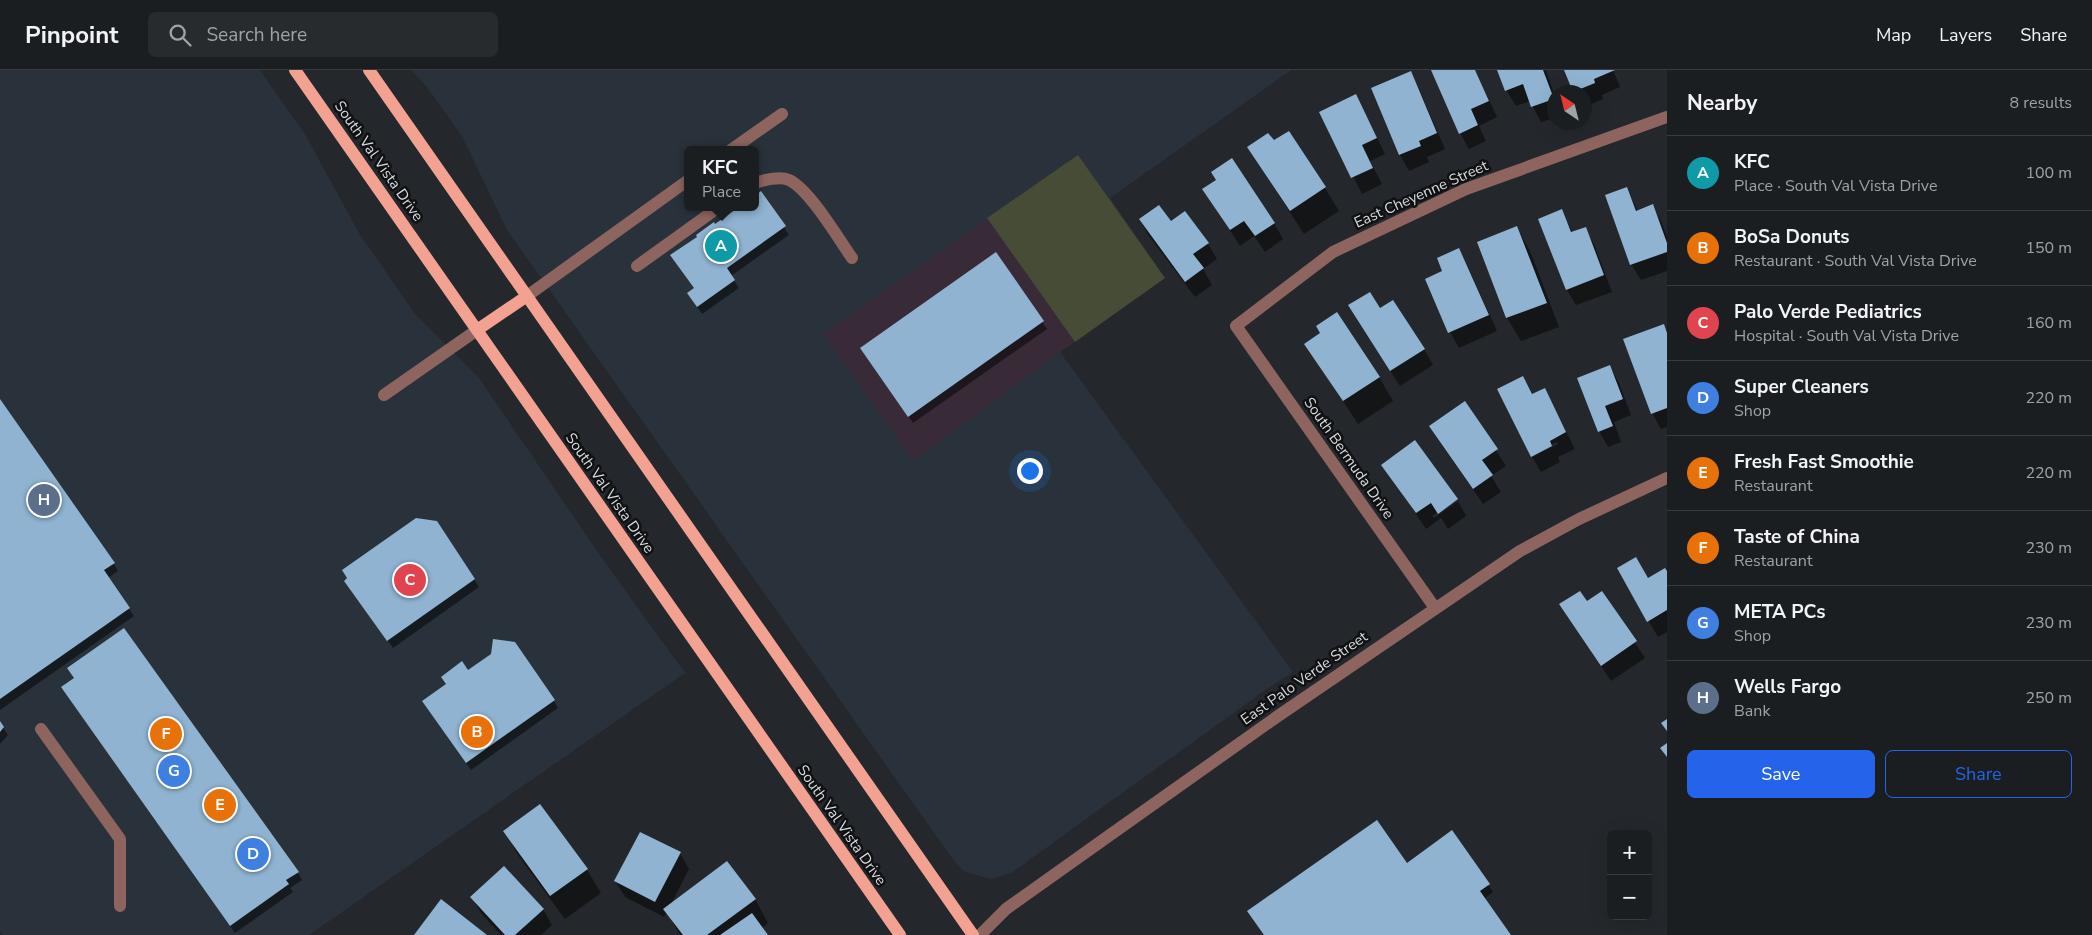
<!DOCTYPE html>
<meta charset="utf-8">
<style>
body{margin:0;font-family:"Nunito Sans",sans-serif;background:#282b2e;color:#f1f3f6}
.controls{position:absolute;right:15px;bottom:15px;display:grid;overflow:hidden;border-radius:8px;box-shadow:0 5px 20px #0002}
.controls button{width:45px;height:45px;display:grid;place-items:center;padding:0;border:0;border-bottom:1px solid #393c3f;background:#1b1e21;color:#f1f3f6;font:25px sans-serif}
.compass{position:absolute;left:1547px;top:15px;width:45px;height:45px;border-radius:50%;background:#1b1e21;box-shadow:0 5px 20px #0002;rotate:325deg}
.you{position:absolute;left:1029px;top:400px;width:18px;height:18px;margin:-12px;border:4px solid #fff;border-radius:50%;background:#1a73e8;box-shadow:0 0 0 8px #1a73e833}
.badge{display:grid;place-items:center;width:32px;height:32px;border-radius:50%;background:#2563eb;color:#fff;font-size:16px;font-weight:700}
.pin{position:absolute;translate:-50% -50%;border:2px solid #fff;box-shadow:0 1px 5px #0006}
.popup{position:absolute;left:684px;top:76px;width:75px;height:65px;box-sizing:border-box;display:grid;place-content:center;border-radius:8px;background:#1b1e21;filter:drop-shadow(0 1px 4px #0005);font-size:16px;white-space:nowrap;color:#a0a2a5}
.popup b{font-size:19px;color:#f1f3f6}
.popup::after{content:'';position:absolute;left:50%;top:100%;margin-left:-10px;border:10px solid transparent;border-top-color:#1b1e21}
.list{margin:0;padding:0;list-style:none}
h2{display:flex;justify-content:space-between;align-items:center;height:65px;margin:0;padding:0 20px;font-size:21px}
h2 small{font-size:16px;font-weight:400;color:#a0a2a5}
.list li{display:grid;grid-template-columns:32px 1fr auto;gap:15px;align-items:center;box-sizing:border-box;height:75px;padding:0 20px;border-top:1px solid #393c3f}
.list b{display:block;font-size:19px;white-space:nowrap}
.list p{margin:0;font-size:16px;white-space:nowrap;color:#a0a2a5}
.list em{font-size:16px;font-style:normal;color:#a0a2a5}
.actions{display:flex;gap:10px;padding:15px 20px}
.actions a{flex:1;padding:11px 0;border:1px solid #2563eb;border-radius:8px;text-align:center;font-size:18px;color:#2563eb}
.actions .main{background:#2563eb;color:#fff}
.icon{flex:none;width:28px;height:28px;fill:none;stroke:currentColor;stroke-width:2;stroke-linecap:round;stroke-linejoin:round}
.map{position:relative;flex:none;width:1667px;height:865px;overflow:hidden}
header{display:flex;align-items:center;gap:30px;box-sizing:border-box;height:70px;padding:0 25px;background:#1b1e21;border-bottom:1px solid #393c3f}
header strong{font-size:24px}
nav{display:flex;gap:28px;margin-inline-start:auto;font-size:18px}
.search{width:350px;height:45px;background:#282b2e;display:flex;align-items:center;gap:12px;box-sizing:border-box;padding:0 18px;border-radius:8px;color:#a0a2a5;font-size:19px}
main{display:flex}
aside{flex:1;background:#1b1e21}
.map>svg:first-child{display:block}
</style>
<header>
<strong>Pinpoint</strong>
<div class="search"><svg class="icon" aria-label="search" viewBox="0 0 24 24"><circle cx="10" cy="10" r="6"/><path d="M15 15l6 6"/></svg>Search here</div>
<nav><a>Map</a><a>Layers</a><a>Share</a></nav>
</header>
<main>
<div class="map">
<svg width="1667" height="865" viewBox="0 0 1667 865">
<rect width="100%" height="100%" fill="#24282c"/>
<path fill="#29323a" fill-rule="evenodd" d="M0,0h260l46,66 53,97 56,81 64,64 120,176 86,119 -376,262h-306l-3,-5z
M411,0h880l-181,128 55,80 -105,74 233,320 -25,16 -257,185 -20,6 -26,-7 -11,-11 -447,-631 -45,-94 -35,-49zM687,80h68v57h-68z"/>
<path fill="#382a37" d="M1078,85l87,123 -105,74 -147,109 -90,-127z"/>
<path fill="#464c35" d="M1078,85l87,123 -90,64 -88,-124z"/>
<path fill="#0007" d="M1432,0h43l22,47 -18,9 7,15 -17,8 -9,-16z
M1499,0h47l8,24v24l-13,4 -11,-21 -14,5 -10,-16z
M1565,0h48l7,17 -18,8 1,4 -19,8v-15h-10z
M1410,3l9,16 26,60 -18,8 2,5 -20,9 -9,-16 -28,-66z
M1321,42h43l21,42 -15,7 12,23 -20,10z
M1273,72l52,46 14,23 -35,23 -56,-87z
M1627,119l11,22 14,-5 9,15 6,16v34l-26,9 -10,-16z
M1204,120l70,33 9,16 -18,13 -11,-16 -14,10z
M761,123l28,42 -58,41 8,12 -37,26 -14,-20 7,-5 -19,-26 39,-37 40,-19v-10z
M1561,141l12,22 12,-5 9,16 18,48 -36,13 -9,-15z
M1140,150l31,3 37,21 9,15 -14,10 9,16 -17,12 -46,-61z
M1517,158l13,23 29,76 -38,14 -14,-23 -28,-76z
M1458,179l9,16 30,66 -38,17 -9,-16z
M995,184l52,75 -134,94 -47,-67z
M1380,240l44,39 9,16 -33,21 -41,-64z
M1663,256l4,6v95l-6,2 -9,-16z
M1306,274l73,33 14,24 -35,23z
M1610,297l9,16 12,32 -17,7 7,20 -13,5 -9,-16z
M1523,307l10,18 20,11 22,43 -17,8 2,5 -19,10 -9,-15 26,-13 -1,-2 -26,13z
M0,331l114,163 4,7 -10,7 26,38 -134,94z
M1465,333l41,63 -15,10 10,16 -18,12 -43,-62z
M1383,395l73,34 -24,17 2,2 24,-17 8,15 -18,13 -7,-11 -15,11z
M1618,499l30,10 19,-6v59l-9,5z
M474,509l5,8 -86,61 -43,-59z
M1602,523l43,65 -34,23 -50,-76 25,-2z
M468,602l86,29 4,7 -87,62 -43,-61z
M67,625l231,178 4,7 -12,8 3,4 -58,41z
M0,653l8,12 -8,9z
M505,761l82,39 14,23 -36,26 -47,-64z
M1451,762l42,60 -9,7 25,36h-244l141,-70z
M680,783l9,16 -18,35 84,-5 13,24 -6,5 5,7h-87l-13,-23 -3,5 -39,-20 -10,-16z
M472,828l71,11 9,16 -11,10h-40l-20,-22z"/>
<path fill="#8fb3d1" d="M1431,0h44l14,31 -18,8 7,16 -19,9z
M1497,0h46l11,29 -23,8 -8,-23 -18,7z
M1564,0h51l-21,9 1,4 -22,9z
M1411,1l26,62 -18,8 2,5 -22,9 -28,-67z
M1356,24l21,44 -15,7 11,23 -22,10 -32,-66z
M1289,61l37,56 -36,24 -43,-64 21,-14 6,7z
M1232,88l43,65 -20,13 -11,-15 -14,9 -28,-41 14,-9 -5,-8z
M1627,117l9,24 17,-7 14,39v9l-37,13 -25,-70z
M761,121l25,35 -59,42 8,12 -38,27 -10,-14 7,-5 -24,-33 27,-18 -1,-2 18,-13 1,2 24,-17h16v-11z
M1159,135l12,16 14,-10 24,32 -16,11 11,14 -19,14 -46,-63z
M1562,139l9,23 15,-5 18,48 -38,15 -28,-71z
M1517,156l30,77 -41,15 -29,-76z
M1459,178l30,67 -41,18 -23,-54 17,-8 -5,-13z
M996,182l48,69 -136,96 -48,-69z
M1370,222l10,16 13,-8 32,49 -35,22 -42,-66z
M1337,242l43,65 -37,24 -39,-57 16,-11 -4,-7z
M1664,254l3,9v75l-16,6 -28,-75z
M1610,295l13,34 -18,7 8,20 -15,6 -21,-54z
M1523,306l9,18 13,-6 21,44 -16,9 2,5 -21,11 -34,-68z
M0,329l115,164 -11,7 26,38 -130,91z
M1465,331l33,48 -16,11 11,15 -20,14 -44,-63z
M1415,370l43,59 -20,15 -7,-11 -15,10 -35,-48z
M416,448l21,3 38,58 -88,62 -43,-60 3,-3 -5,-8z
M1636,487l12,21 17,-10 2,3v39l-20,12 -30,-54z
M1580,521l7,10 15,-10 35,50 -36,25 -42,-62z
M124,558l175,244 -13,8 3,4 -59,42 -169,-239 13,-9 -7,-10z
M493,569l22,3 40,58 -89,63 -44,-62 24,-17 -5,-7 21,-16 6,9 23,-16z
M1667,649v12l-6,-8z
M0,651l4,6 -4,5z
M1667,673v14l-7,-9z
M540,734l48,65 -38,27 -47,-65z
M1377,750l30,43 45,-33 38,54 -10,7 31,44h-247l-17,-24z
M640,762l41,20 -26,50 -41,-21z
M727,791l29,38 -49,36h-24l-20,-26z
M504,796l40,43 -29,26h-10l-35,-38z
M441,829l46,36h-73z
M752,843l16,22h-48z"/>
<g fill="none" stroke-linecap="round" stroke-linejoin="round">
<path stroke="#8d655e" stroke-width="12" d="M731,80l51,-36
M755,113c8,-3 25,-7 34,-3 20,9 49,58 63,78
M637,196l82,-59
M527,226l160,-115
M384,325l93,-65
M1435,538l-199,-282 97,-74 133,-63 201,-72
M41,659l79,110v67
M980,865l26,-26 104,-74 168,-119 242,-165 59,-32 88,-41"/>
<path stroke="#f3a292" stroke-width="12" d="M295,0l605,865
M369,0l604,865
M477,260l50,-34"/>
</g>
<g text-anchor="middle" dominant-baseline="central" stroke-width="5" stroke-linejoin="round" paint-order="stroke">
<g font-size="15" fill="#dadddf" stroke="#0f1113">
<text transform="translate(379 91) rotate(55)">South Val Vista Drive</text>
<text transform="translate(1421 124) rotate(-24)">East Cheyenne Street</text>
<text transform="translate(1349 388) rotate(55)">South Bermuda Drive</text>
<text transform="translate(610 423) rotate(55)">South Val Vista Drive</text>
<text transform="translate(1304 608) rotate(-35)">East Palo Verde Street</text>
<text transform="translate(842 755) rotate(55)">South Val Vista Drive</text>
</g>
</g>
</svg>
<div class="controls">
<button>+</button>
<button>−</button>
</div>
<svg class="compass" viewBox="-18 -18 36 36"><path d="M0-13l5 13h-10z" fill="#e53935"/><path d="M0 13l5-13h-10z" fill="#a0a2a5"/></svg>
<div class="you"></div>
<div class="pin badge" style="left:721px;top:176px;background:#0f9aa8">A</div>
<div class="popup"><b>KFC</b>Place</div>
<div class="pin badge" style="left:477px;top:662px;background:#e8710a">B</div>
<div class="pin badge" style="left:410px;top:510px;background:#e0444e">C</div>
<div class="pin badge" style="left:253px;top:784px;background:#3f7fe0">D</div>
<div class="pin badge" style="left:220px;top:735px;background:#e8710a">E</div>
<div class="pin badge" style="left:166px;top:664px;background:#e8710a">F</div>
<div class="pin badge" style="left:174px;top:701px;background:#3f7fe0">G</div>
<div class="pin badge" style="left:44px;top:430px;background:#5c6f8a">H</div>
</div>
<aside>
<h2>Nearby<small>8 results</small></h2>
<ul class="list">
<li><span class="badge" style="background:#0f9aa8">A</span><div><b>KFC</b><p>Place · South Val Vista Drive</p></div><em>100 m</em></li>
<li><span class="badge" style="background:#e8710a">B</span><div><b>BoSa Donuts</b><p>Restaurant · South Val Vista Drive</p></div><em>150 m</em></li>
<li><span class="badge" style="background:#e0444e">C</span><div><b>Palo Verde Pediatrics</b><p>Hospital · South Val Vista Drive</p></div><em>160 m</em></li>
<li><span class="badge" style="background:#3f7fe0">D</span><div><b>Super Cleaners</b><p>Shop</p></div><em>220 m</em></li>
<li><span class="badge" style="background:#e8710a">E</span><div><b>Fresh Fast Smoothie</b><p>Restaurant</p></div><em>220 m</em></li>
<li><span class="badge" style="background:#e8710a">F</span><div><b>Taste of China</b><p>Restaurant</p></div><em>230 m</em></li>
<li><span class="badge" style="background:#3f7fe0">G</span><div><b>META PCs</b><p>Shop</p></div><em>230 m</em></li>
<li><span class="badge" style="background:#5c6f8a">H</span><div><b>Wells Fargo</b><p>Bank</p></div><em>250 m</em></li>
</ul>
<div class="actions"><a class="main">Save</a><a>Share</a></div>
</aside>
</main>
